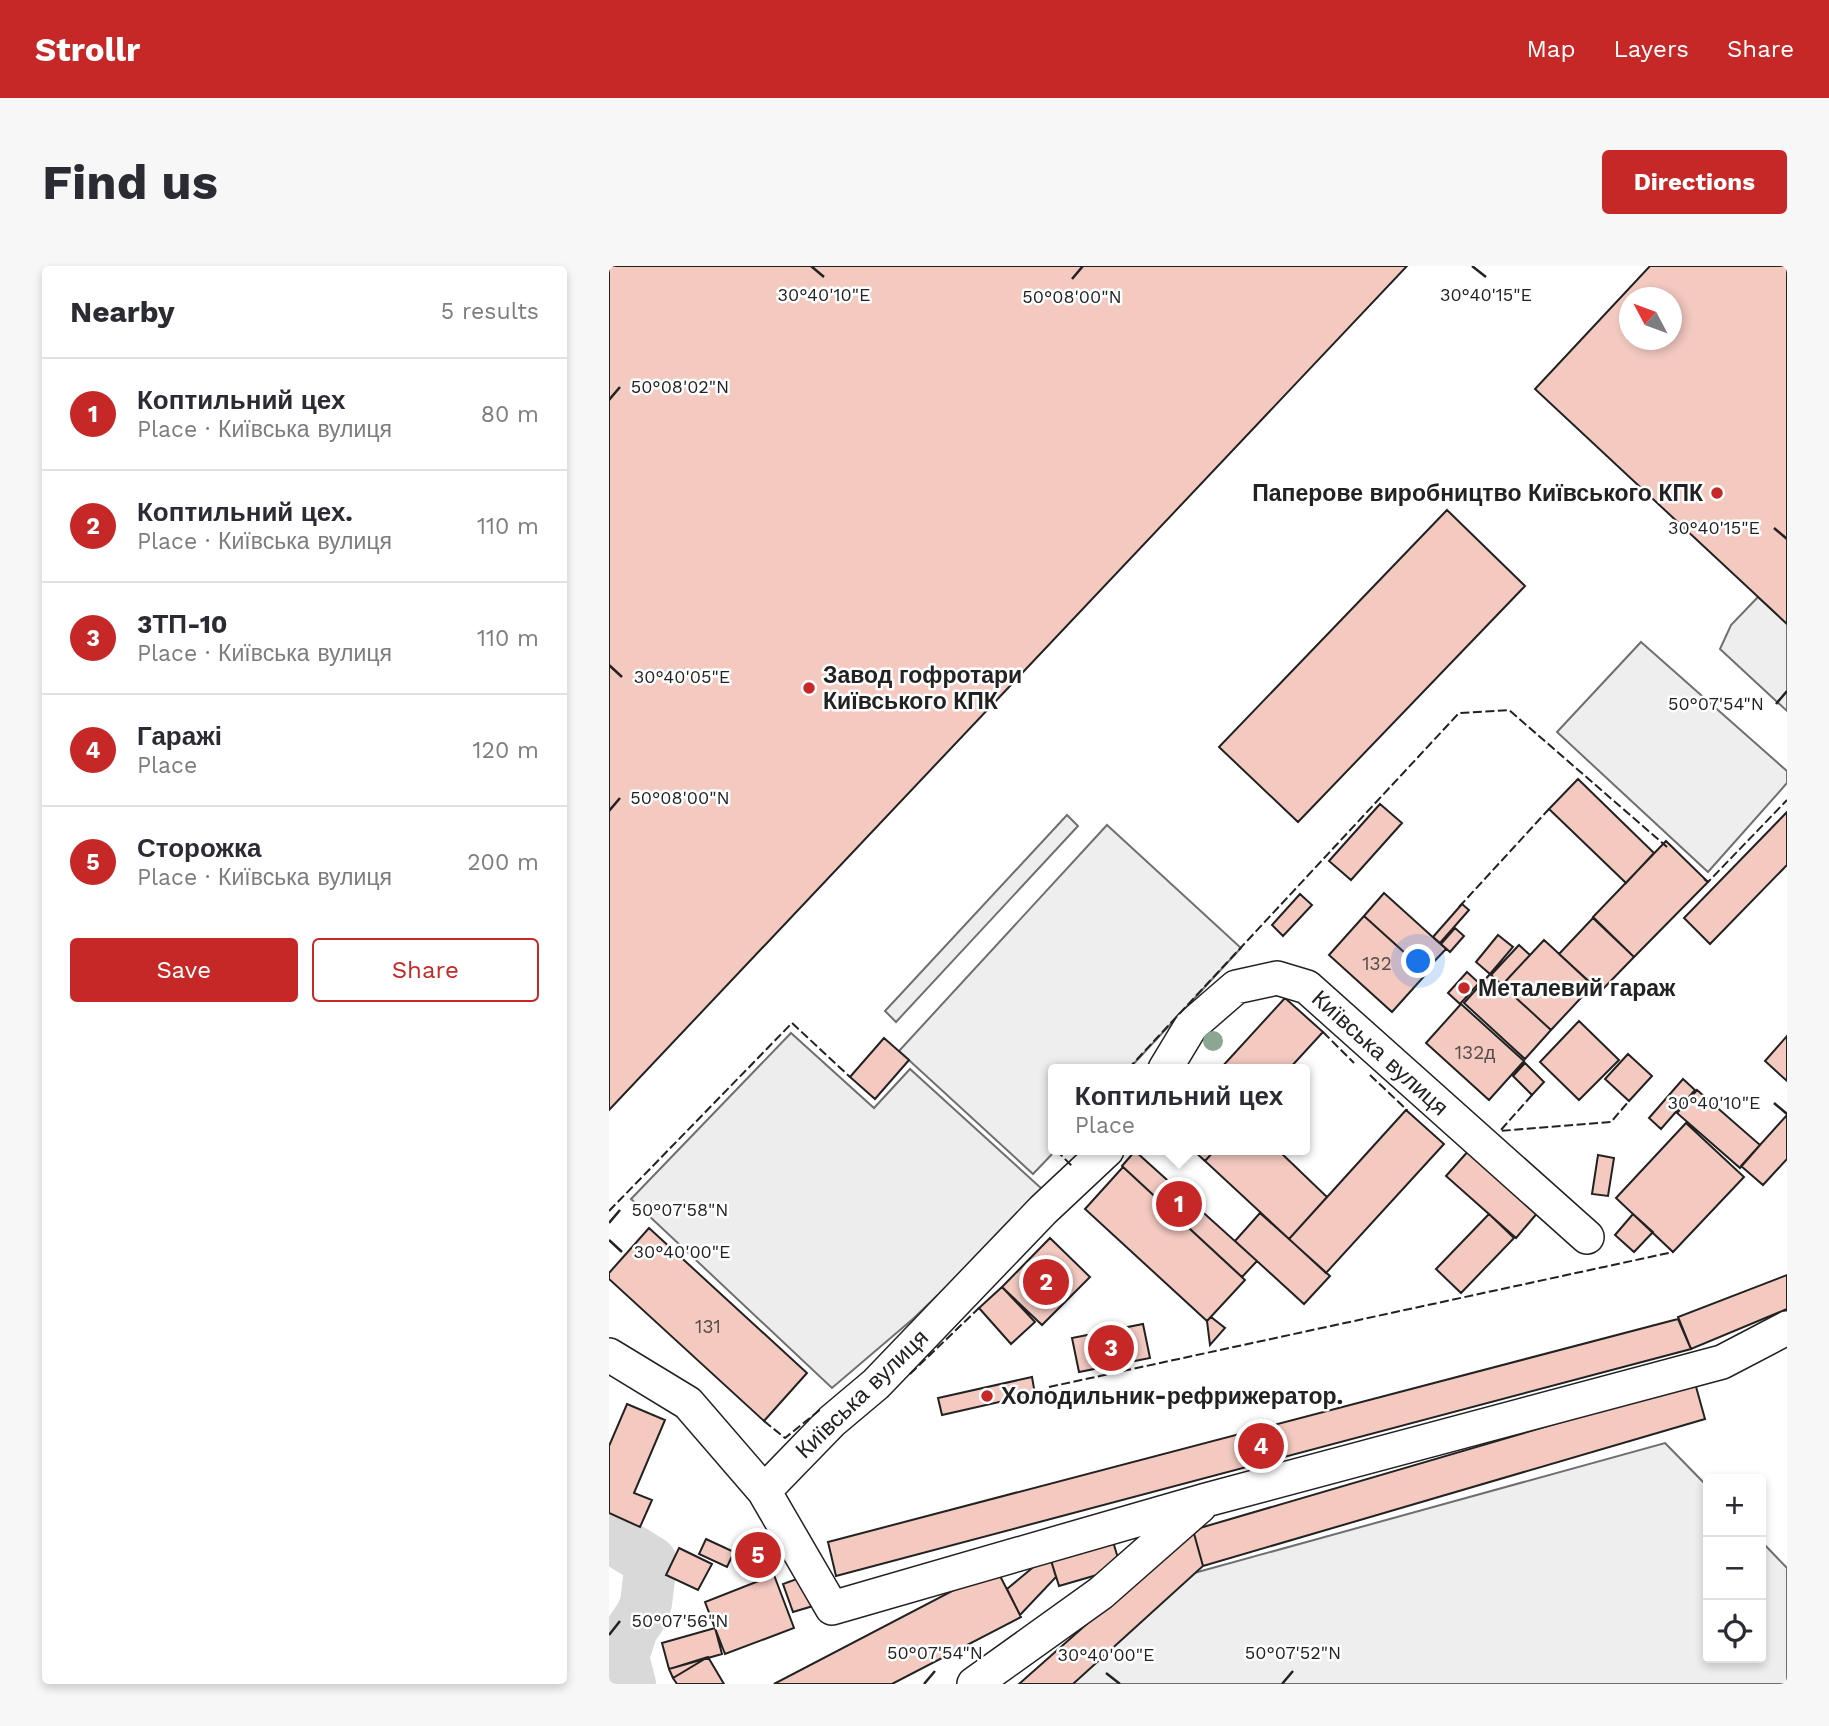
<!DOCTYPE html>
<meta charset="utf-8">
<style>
body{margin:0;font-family:"Work Sans",sans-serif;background:#f7f7f7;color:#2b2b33}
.controls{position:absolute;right:21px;bottom:21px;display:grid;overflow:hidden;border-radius:7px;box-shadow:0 4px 10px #0003}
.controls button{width:63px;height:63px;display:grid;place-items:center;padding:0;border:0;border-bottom:2px solid #e1e1e2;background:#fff;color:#2b2b33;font:35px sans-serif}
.compass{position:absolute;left:1010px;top:21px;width:63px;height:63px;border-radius:50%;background:#fff;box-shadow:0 4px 10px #0003;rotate:311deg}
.you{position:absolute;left:810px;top:696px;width:24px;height:24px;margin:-18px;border:5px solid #fff;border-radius:50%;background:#1a73e8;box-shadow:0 0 0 10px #1a73e833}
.badge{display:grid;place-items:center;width:46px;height:46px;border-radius:50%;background:#c62828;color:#fff;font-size:23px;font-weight:700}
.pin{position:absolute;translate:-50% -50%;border:4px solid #fff;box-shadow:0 2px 7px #0006}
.popup{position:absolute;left:439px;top:798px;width:262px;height:91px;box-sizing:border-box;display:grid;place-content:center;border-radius:7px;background:#fff;filter:drop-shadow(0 2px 5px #0005);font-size:23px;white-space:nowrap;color:#7c7c81}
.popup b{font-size:26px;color:#2b2b33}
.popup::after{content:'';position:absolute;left:50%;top:100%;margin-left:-14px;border:14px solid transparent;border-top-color:#fff}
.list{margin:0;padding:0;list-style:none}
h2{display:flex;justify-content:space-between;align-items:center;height:91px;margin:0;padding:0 28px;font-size:30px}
h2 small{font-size:23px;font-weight:400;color:#7c7c81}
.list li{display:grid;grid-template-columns:46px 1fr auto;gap:21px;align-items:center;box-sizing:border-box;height:112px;padding:0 28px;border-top:2px solid #e1e1e2}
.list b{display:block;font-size:26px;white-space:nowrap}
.list p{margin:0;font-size:23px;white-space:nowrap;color:#7c7c81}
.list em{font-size:23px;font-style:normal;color:#7c7c81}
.actions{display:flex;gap:14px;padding:21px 28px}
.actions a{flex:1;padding:16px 0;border:2px solid #c62828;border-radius:7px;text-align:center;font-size:24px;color:#c62828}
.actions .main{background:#c62828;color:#fff}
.icon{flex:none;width:38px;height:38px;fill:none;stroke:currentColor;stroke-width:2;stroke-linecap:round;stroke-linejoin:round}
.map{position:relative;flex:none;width:1178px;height:1418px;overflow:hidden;border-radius:7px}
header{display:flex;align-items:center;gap:42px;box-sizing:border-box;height:98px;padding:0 35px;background:#c62828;color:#fff}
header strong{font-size:33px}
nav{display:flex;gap:38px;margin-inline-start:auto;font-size:24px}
.intro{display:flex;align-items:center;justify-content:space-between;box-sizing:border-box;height:168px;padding:0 42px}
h1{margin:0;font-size:49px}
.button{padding:18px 32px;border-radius:7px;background:#c62828;color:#fff;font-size:24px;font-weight:700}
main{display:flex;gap:42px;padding:0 42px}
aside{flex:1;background:#fff;border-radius:7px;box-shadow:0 4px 10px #0003}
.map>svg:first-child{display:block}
</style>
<header>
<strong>Strollr</strong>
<nav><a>Map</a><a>Layers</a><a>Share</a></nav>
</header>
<div class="intro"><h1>Find us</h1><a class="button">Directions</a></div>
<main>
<aside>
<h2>Nearby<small>5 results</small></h2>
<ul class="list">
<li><span class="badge">1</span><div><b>Коптильний цех</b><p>Place · Київська вулиця</p></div><em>80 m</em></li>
<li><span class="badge">2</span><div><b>Коптильний цех.</b><p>Place · Київська вулиця</p></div><em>110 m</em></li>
<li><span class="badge">3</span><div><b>3ТП-10</b><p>Place · Київська вулиця</p></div><em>110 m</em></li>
<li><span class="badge">4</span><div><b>Гаражі</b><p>Place</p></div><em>120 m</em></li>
<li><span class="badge">5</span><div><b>Сторожка</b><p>Place · Київська вулиця</p></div><em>200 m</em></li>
</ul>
<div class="actions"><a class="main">Save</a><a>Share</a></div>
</aside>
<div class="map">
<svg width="1178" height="1418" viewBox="0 0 1178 1418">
<rect width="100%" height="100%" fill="#fff"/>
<path fill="#eee" stroke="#6f6f6f" stroke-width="2" d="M1149,331l29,27v87l-67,-62 11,-24z
M1032,376l146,129v12l-79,89 -151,-140z
M458,549l11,11 -182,196 -11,-11z
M498,559l134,123 -112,121h-76v81h3l-23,24 -134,-123z
M1056,1177l43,44v171h53v-117l26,27v116h-724l77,-96z"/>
<path fill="#ededed" stroke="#6f6f6f" stroke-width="2" d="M182,767l83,75 36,-39 132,120 -32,36 -96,93 -82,70 -201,-189z"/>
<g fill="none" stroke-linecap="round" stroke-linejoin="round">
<path stroke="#d9d9d9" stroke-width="52" d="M0,1270l42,26 -5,41 -5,13 -9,13 -9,28 7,27"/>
</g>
<path fill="#f3c9c0" stroke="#222" stroke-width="2" fill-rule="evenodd" d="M0,0h798l-798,844z
M1041,0h137v358l-252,-235zM1020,32h42v42h-42z
M838,244l78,76 -227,236 -79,-75z
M969,513l76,74 -28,30 -77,-74z
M771,538l22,19 -51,57 -22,-19z
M1178,546v53l-77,79 -26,-26z
M1057,575l42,41 -74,75 -41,-40z
M775,627l62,56 -21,22 -61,-55z
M691,628l12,11 -29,31 -11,-11z
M853,638l7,6 -29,33 -7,-6z
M755,650l63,57 -35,39 -63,-57z
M984,652l41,39 -34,35 -41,-38z
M846,662l9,8 -14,16 -9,-8z
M889,669l15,12 -23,27 -14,-12z
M935,674l49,45 -42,45 -49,-45z
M910,679l11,10 -28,30 -11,-10z
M858,706l12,11 -19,21 -12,-11z
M881,708l61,56 -26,29 -61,-56z
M676,732l38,34 -34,37h-69z
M852,738l63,57 -35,39 -63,-57z
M970,755l40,39 -40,40 -39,-38z
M1178,770v45l-22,-20z
M275,772l25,22 -34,39 -25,-22z
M1019,788l24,22 -23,25 -24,-22z
M916,797l19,19 -12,13 -19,-19z
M1074,813l12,11 -34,39 -12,-11z
M1088,824l63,55 -20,23 -63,-55z
M797,844l38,34 -118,129 -37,-34z
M1178,849v44l-24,26 -22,-19z
M1077,857l58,54 -71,75 -57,-54z
M861,883l69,62 -23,27 -70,-62z
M584,884h22l-10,11z
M606,884h63l49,47 -38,42 -84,-78z
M526,885l122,110 -15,16 -120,-111z
M989,889l16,3 -6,38 -16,-2z
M514,901l122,113 -38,41 -122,-112z
M651,947l70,63 -26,28 -69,-63z
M880,948l25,24 -53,55 -25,-24z
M1024,948l20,18 -19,20 -19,-17z
M40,962l158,145 -43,48 -155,-142v-6z
M441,972l40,39 -48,48 -40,-38z
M1178,1009v34l-96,40 -13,-32z
M393,1021l33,35 -24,22 -32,-36z
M602,1051l14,11 -15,17 -3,-24z
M1069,1053l13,30 -855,227 -8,-34z
M534,1058l7,34 -71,14 -7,-34z
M423,1111l3,17 -93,21 -4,-17z
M1086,1117l10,36 -502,147 -10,-36z
M18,1138l38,16 -31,73 18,7 -12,27 -31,-14v-67z
M584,1264l10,36 -130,118h-54z
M502,1269l10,33 -62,18 -10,-32z
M164,1271l7,27 -38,8 -6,-26z
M97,1273l28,13 -7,15 -28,-13z
M70,1282l33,16 -14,26 -32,-15z
M440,1288l7,23 -36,38 -13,-26z
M387,1302l25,49 -129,67h-118z
M165,1309l20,53 -69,26 -20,-52z
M193,1311l11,29 -20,6 -10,-28z
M106,1362l7,26 -53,15 -7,-26z
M99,1391l-35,21 -4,-9z
M99,1391l16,27h-47l-4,-6z"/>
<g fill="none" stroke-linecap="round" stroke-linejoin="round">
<g stroke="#222" stroke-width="36">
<path id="minor" d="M556,803l26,-43 45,-39 41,-9 30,9 280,250
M0,1089l79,48 76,88 68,117 374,-108 516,-138 65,-34
M155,1225l68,-70 44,-37 167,-174 64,-60
M365,1418l127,-91 99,-87"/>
</g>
<use href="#minor" stroke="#fff" stroke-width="33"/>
<path stroke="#222" stroke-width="2" stroke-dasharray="9 3.5" stroke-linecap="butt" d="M1095,613l4,3 79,-82
M850,641l90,-98
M714,766l31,31
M519,803l331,-356 50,-3 158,137
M761,809l37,35h-1
M923,829l-32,36 111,-9 18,-21
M447,884l17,17
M0,945l183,-188 58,54
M301,1108l69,-66
M440,1121l624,-135
M155,1155l21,17 36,-29"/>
</g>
<circle fill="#8da692" cx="604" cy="775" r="10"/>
<path fill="none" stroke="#222" stroke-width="2.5" d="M202,0l13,11M863,0l14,11M463,13l11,-13M0,134l11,-13M1165,262l13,11M0,399l13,12M1167,438l11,-13M0,545l11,-13M1165,837l13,11M0,957l11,-13M0,974l13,12M0,1369l11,-14M497,1407l14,11M315,1418l11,-13M673,1418l11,-13"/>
<g fill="#c62828" stroke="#fff" stroke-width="2.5">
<circle cx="1108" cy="227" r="7"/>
<circle cx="200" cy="422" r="7"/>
<circle cx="855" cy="722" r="7"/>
<circle cx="378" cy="1130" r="7"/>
</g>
<g text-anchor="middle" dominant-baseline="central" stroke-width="5" stroke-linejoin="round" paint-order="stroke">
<g font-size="19" fill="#564c4a">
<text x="768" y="697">132</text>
<text x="866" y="786">132д</text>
<text x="99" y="1060">131</text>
</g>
<g font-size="23" font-weight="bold" fill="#222" stroke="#fff" text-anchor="start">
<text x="1094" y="227" text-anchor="end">Паперове виробництво Київського КПК</text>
<text x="214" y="409">Завод гофротари<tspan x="214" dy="26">Київського КПК</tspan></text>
<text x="869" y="722">Металевий гараж</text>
<text x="392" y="1130">Холодильник-рефрижератор.</text>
</g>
<g font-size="23" fill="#222" stroke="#fff">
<text transform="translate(771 787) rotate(42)">Київська вулиця</text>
<text transform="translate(253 1128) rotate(-44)">Київська вулиця</text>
</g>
</g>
<g font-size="18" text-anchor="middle" fill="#222" stroke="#fff" stroke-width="5" stroke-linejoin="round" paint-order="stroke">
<text x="215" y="35">30°40'10"E</text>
<text x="877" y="35">30°40'15"E</text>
<text x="463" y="37">50°08'00"N</text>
<text x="71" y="127">50°08'02"N</text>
<text x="1105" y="268">30°40'15"E</text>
<text x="73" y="417">30°40'05"E</text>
<text x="1107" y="444">50°07'54"N</text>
<text x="71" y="538">50°08'00"N</text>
<text x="1105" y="843">30°40'10"E</text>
<text x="71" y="950">50°07'58"N</text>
<text x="73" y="992">30°40'00"E</text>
<text x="71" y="1361">50°07'56"N</text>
<text x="326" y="1393">50°07'54"N</text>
<text x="684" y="1393">50°07'52"N</text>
<text x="497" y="1395">30°40'00"E</text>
</g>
</svg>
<div class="controls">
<button>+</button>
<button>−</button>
<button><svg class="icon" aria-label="locate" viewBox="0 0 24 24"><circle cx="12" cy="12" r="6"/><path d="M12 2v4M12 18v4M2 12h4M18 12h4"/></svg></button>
</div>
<svg class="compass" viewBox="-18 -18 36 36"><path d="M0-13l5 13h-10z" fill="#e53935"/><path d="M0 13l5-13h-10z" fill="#7c7c81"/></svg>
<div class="you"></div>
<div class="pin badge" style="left:570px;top:938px">1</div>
<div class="popup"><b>Коптильний цех</b>Place</div>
<div class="pin badge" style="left:437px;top:1016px">2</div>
<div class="pin badge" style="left:502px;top:1082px">3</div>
<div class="pin badge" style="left:652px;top:1180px">4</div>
<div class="pin badge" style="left:149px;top:1289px">5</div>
</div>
</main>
